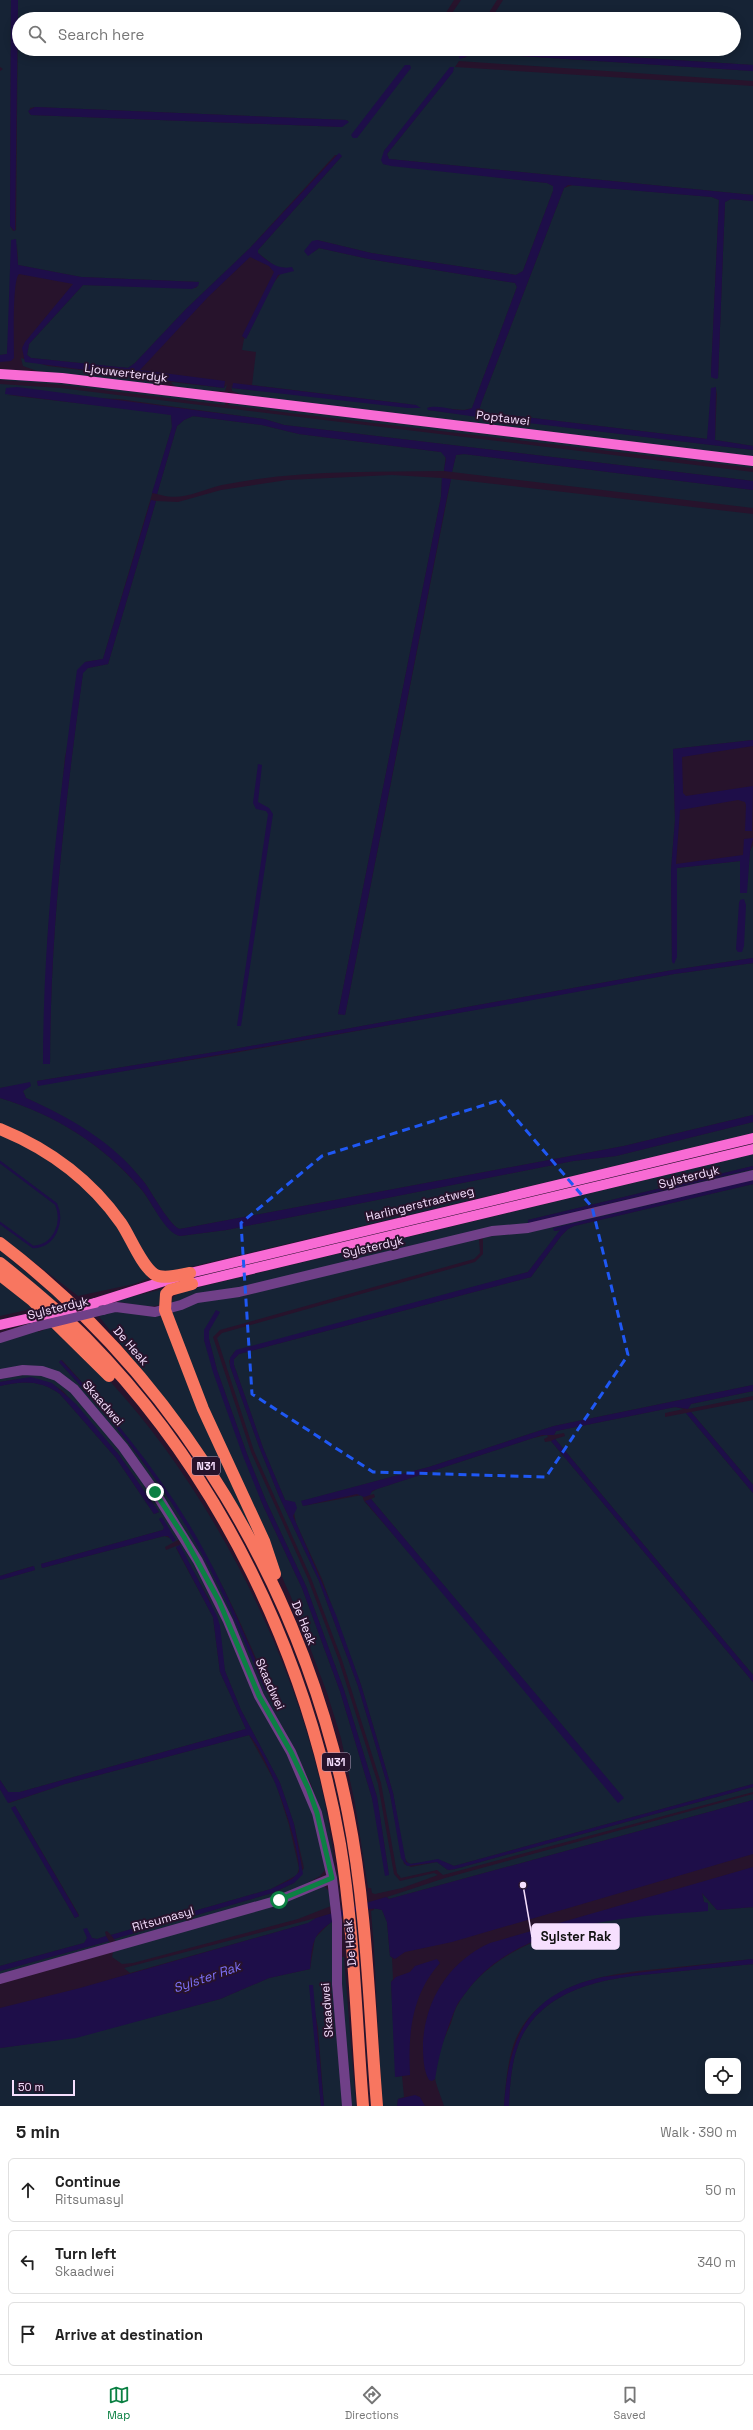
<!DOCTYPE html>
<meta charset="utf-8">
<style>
body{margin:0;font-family:"Space Grotesk",sans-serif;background:#f6f6f6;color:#222}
.controls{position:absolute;right:12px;bottom:12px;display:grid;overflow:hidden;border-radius:6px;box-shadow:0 2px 10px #0003}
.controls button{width:36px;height:36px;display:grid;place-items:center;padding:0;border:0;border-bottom:1px solid #e0e0e0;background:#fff;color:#222;font:20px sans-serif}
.scale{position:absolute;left:12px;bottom:10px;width:63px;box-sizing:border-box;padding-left:4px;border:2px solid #f6dffe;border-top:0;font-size:11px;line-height:14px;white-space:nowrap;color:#f6dffe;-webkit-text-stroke:3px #27132c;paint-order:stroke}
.stop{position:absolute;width:12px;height:12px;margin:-9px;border:3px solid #0b8043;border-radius:50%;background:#fff}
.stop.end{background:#0b8043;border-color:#fff;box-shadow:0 1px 4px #0008}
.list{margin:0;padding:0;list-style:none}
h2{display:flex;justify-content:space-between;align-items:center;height:52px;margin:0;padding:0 16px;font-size:17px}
h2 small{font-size:13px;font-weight:400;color:#767676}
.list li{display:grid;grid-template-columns:26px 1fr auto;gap:12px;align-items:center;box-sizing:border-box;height:64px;margin:0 8px 8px;padding:0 8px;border:1px solid #e0e0e0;border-radius:6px}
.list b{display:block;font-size:15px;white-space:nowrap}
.list p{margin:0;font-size:13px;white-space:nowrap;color:#767676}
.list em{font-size:13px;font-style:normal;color:#767676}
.icon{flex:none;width:22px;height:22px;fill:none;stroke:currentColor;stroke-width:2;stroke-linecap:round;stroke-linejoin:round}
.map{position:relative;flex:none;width:753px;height:2106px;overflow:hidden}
.search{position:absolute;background:#fff;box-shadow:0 2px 10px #0003;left:12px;right:12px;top:12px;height:44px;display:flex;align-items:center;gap:10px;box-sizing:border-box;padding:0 14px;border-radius:22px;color:#767676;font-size:15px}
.sheet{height:268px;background:#fff}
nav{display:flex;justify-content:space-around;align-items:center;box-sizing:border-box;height:56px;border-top:1px solid #e0e0e0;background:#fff;font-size:11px;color:#767676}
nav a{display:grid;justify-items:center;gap:2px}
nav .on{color:#0b8043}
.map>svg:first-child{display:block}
</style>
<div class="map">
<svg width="753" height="2106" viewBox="0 0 753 2106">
<rect width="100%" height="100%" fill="#27132c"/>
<path fill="#162335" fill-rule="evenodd" d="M0,0h11l-1,226 3,5 3,-1 2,-230h436l-12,19h-423v30h400l-2,4 5,1 4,-5h38l-5,8 6,1 3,-4 7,-1 278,18v10l-294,-20 -4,6 298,19v109l-364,-36 -2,-5 68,-85 -71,82 -1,13 164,19 6,3v5l-30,80 -7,4 -145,-22 -54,-13 -5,13 7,-5 50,11 146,24 2,4 -45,121 -8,2 -35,-3 -1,3 63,8 1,-4 -13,-4 3,-9 82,-213 9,-3 139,12 7,3 -8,173 7,5 7,-176 6,-3 22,2v245l-38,-6 2,-51 -10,50 -200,-24h-5l-2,4 253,31v8l-503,-61 -18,-6 -1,-7 1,4 18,2 166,15 -164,-20 4,-33 -14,-2 2,-11 4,-4 24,-50 13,-17 -9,-1 -18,-14v-3l84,-94 -7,-1 -85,93 -64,61 -51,54 -7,5 -97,-10 -4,-3 2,-11 54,-59 113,3 3,-6 -118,-5 -63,-12 -1,-21 -10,110 -7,1v-284l3,-2 -3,-2zM35,107l311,13 2,1 -6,6 -311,-12 -2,-2 1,-5z
M461,0h36l-12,19h-37z
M503,0h250v65l-249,-16h230v-30h-243z
M21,358l27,8 121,15 -11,4 -121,-14 -14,-5z
M0,378l33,2 192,22v3l-162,-20 -63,-5z
M171,382l53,6 3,-4 -2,7c-13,0 -47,2 -54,-9z
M0,384l60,4 693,84v9l-469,-56 -20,-6 -145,-20 -112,-4 148,17 16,3 1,12 -69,232 -18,3 -20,95 -17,175 -5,131 7,1c0,-131 15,-262 33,-392l5,-4 20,-4 48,-163 22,1 43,-12 66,-10 105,-5 50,3 -1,19 -103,517 7,1 106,-536 302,35v226l-80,9 2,71 -4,50 1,92 5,-94 63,-7v32h6l4,-42 3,-6v113l-80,12 -439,79 -197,32 1,4 196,-32 440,-79 79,-11v152l-129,31 -444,83c-9,-1 -29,-38 -36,-47 -32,-40 -73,-63 -118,-84l-3,-7 7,-8 -30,5z
M229,403l524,62v3l-463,-55 -62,-8z
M193,416l69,9 37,9 142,18 5,2 -2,17c-74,1 -149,-1 -222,14 -25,6 -39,17 -65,9l20,-68 7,-6z
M464,454l289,36v18l-301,-36 4,-17z
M0,1098c56,17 102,46 140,90 11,12 25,44 40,48l46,-6 347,-69 43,-5 137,-34v11l-584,139 -13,-3 -71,-91 -85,-52z
M0,1132l42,20 65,57 43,69 -16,6 -56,12 -78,-60z
M753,1154v12l-225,54 1,3 224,-54v4l-583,131 4,-8 9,-5z
M753,1177v3l-187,46 -12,5 7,-1 -33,42 -294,80 -5,9 1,5 30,83 19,47 40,85 39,105 32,108 14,70 7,3 26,-5 11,8 7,-1 298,-82v5l-310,83 -6,-5 -36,8 -4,-5 -16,-90 -39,-123 -31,-82 -57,-127 -37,-113 5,-5 253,-71 8,-8v-16z
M753,1184v201l-199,41 -125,41 -127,34 1,5 59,-11 2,6 259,297 -252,-299 4,-2 -1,-3 -4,1v-2l7,-4 156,-51 14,-3 1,2 -4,2 1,3 6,-1 202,241v102l-299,82 -12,-5 -33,3 -5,-7 -11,-64 -32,-108 -39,-106 -26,-56 -4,-21 -7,-2 -22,-52 -29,-83v-6l5,-5 292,-77 30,-41 7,-7 6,-3z
M479,1239l1,14 -6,6 -254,71 -7,7 38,115 57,127 31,82 39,123 16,90 6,7 34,-8 4,2 -36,13 -27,6 -3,-1 -1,-5h-3l-13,-84 -14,-66 -14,-45 -36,-96 -73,-161 -48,-124 28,-11zM216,1310l-7,21v8l8,31 30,84 19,47 40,85 38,104 33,107 12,78 -17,-77 -32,-107 -38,-103 -40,-85 -58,-163z
M0,1250l59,50 -5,2 -54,-45z
M0,1278l36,30 -36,8z
M163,1289l-3,7v9c-15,4 -27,-2 -42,-3v-2z
M107,1312l56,1 96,230 -36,-62 -27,-41 -99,-126z
M56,1324c38,39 76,79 108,123 87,119 157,277 171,424l-24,-87 -47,-89 -36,-83 -36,-69 -126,-165 -66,-8v-29l37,-11 2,2zM62,1360c72,78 132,163 177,260 10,23 22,47 29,70 -24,-52 -47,-106 -76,-155 -38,-63 -83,-119 -133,-173z
M29,1374c10,1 20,2 29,8 23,15 40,40 56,61 24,31 46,62 66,96l-15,8 1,3 15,-6 4,1 106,214 21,51 14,59 -6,7 -31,17 -173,49 -2,-3 158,-46 22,-10 10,-15 -10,-44 -14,-41 -39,-73 -16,-39 -4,-25 -11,-45 -31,-56 -3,3 37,69 7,55 26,57 -226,63h-12l-8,-12v-200l35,-10 -2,-4 -33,10v-190c23,-5 40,-6 60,8l56,64 38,56 5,-2 -40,-57 -56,-64c-21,-15 -39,-14 -63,-9v-3zM159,1519l17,21 -12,-4 -122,32 -1,-4 122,-34 1,-3z
M753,1391v5l-65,13 3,-5z
M753,1400v85l-62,-73z
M675,1407l9,2 -19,4v4l21,-4 67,80v182l-198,-236 10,-3 -1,-3 -10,2 2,-4z
M249,1735l27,49 13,41 10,43 -2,7 -26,14 -160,46 -4,-4 -2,1 1,4 -9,3 -5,-1 -6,-10 1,12 -3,3 -84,23v-177l9,14 56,-19zM15,1806l64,109v1l-4,2 -63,-110z
M753,1794v6l-364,99 -2,-2 58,-19z
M323,1885l7,7 1,14 -33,13 -165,44 -11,1 -10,-7 1,-5z
M702,1893l15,17 36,-3v52c-28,3 -56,6 -85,9 -53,5 -113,10 -146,59 -14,21 -16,54 -18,79h-60c-2,-7 -9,-23 -9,-29 0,-19 9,-38 16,-54 2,-6 3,-12 6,-17 44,-80 167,-88 247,-104z
M374,1908l8,2 5,12 3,34 2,2 1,21 -2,3 5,95 6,-1 2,21 -6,2 -1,7h-14c-6,-65 -6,-130 -12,-195l3,-1z
M316,1918l-7,5 -179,50 -6,-5z
M333,1920l11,186h-20l-6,-78 -8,-43 11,121h-321v-58l76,-11 144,-38 49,-21 41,-9 5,-31z
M109,1941l1,2 -110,33v-5z
M342,1957h2l12,149h-5l-10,-122z
M753,1964v142h-244c1,-24 3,-56 17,-77 32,-48 93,-52 145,-57 27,-3 55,-5 82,-8zM708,2061h30v30h-30z"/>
<path fill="#1e0e49" d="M11,0h7l-3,231 -5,-5z
M464,49h40l249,16v6l-278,-18 -15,6 -1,-2z
M405,65h5l1,3 -54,70h-4l-2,-3z
M450,67h4l-1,5 -66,82 2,5 364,36v6l-22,-2 -6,3 -7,176 -2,1 -5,-2v-4l8,-173 -7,-3 -144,-12 -4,3 -82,213 -3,9 13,4 1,2 -8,2 -57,-8 -1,-2c14,-5 32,7 45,0l45,-121 -2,-4 -146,-24 -50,-11 -11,8 -4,-5 8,-10 5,-1 54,13 145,22 7,-4 30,-80v-5l-6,-3 -156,-17 -8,-2 -2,-4 3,-9z
M35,107l311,13 3,2 -7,5 -311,-12 -3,-4z
M339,153l3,3 -84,94v3c11,9 19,17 34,14l2,4 -16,4 -32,64 -4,-3 32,-64 -5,-6 -19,-9 -42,40 -68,73 85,11 -1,7 -199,-26 -3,-14 3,-6 48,-58 -54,-10c-7,6 -5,71 -5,84l-3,3 -11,1v-7l7,-1 4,-114 5,-1 2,26 63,12 118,5 -1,4 -6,3 -109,-4 -54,59 -2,11 4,3 97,10 7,-5 51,-54 64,-61z
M233,383l183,22 5,3h-13l-158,-18 -18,-2z
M17,387l247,32 20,6 469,56v9l-289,-36 -8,1 -4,17 -8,-1 2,-13 -5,-6 -142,-18 -37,-9 -69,-9 -9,4 -7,6 -20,68 -5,-1 20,-66 -1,-12 -166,-21 1,-6z
M716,387l-1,53 38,6v4l-250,-30 -4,-3 8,-2 200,24 4,-51z
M442,478l9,1 -4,18 -102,518 -7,-1 103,-517z
M151,500l5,1 -48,163 -20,4 -5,5c-18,129 -33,260 -33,391h-7c0,-132 16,-264 34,-394l8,-8 18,-3z
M753,740v6l-71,11 1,36 3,3 67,-10 -1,45h-7l1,-26 -1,-3 -7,-2 -58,10 -4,54 67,-9 1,-16 9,-1 -3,13 -3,42h-7v-32l-63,7v89l-3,7 -2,-2 -1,-92 4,-50 -2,-71z
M258,764l4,1 -4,37 11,6 4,6 -32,212h-4l31,-212 -2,-3 -10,-2 -3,-6z
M744,899l2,6 -2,41 -2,6h-4l-2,-3 3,-46 1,-3z
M753,958v5l-79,11 -152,28 -484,84 -1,-5 197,-32 439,-79z
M30,1082l1,4 -8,5 3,7c45,20 87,44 118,84 7,9 27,46 36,47l444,-83 129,-31v7l-137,34 -43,5 -347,69 -46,6c-15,-3 -28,-34 -38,-46 -38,-45 -86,-75 -142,-92v-10z
M753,1166v3l-225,54v-3z
M753,1180v4l-179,42 -6,3 -7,7 -30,41 -292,77 -5,5v6l29,83 22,52 10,2 2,6 -4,8 43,99 25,70 32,108 13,69 5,2 27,-5 16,7 299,-82v3l-298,82 -7,1 -11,-8 -30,4 -6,-8 -11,-64 -32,-108 -39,-105 -40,-85 -19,-47 -30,-83v-8l6,-8 292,-78 32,-42 -6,1 -1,-3z
M216,1310l4,2 -11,19v8l8,31 30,84 19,47 40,85 38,104 33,107 12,78 -4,1 -13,-78 -32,-107 -38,-103 -40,-85 -19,-47 -30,-84 -9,-32v-10z
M61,1360c50,54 98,112 135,176 28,49 50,101 72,154l-3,1c-21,-52 -44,-104 -72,-153 -37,-65 -84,-122 -134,-176z
M31,1377l21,6 24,21 43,51 40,57 -5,2 -38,-56 -56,-64c-20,-14 -37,-13 -60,-8v-4z
M753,1385v6l-62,13 -3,5 -13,-2 -119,24 -2,4h-12l-165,54 -5,2 -2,4 -6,2 -7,-3 -54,12 -2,-5 128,-34 125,-41z
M691,1412l62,73v8l-67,-80z
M555,1439l198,236v7l-202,-241z
M371,1499l253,299 -6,5 -253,-302z
M162,1517l14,23 -3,2 -5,-6h-4l-122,32 -1,-4 122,-34 1,-3 -5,-8z
M180,1545l37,71 3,10 5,45 16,39 39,73 14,41 9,50 -9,9 -22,10 -158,46 -3,-4 160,-46 21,-10 7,-7c2,-27 -31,-118 -50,-137l-184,49 -57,19 -8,-14v-9l8,12h12l226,-63 -26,-57 -7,-55 -37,-70z
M34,1566l1,4 -35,10v-4z
M753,1800v54l-301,88 -47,10 -10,7 -5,-3 -3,-34 -5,-12c-18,-6 -59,11 -67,29 -4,9 -4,21 -5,30l-41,9 -49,21 -144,39 -76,10v-40l80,-20 228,-65 8,-5 70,-21 3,2z
M15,1806l64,110 -4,2 -64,-110z
M753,1867v40l-36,3 -15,-17 2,9 4,1v8c-77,6 -185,10 -238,76 -4,6 -11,13 -14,20 -10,24 -17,46 -21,72l-3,2 -3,-1c-6,-10 -6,-26 -6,-38 3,-44 27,-81 67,-99z
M87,1928l5,10 5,1 9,-3 3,5 -109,30v-5l84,-23 3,-5 -4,-9z
M437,1959l3,4c-29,32 -32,72 -30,112l-15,2 -4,-95 5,-5 14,-5 5,-6z
M753,1959v5c-27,3 -55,5 -82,8 -52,5 -113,9 -145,57 -14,21 -16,53 -17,77h-5c5,-71 24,-113 99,-129z
M309,1985h4l11,121h-3z
M415,2095l5,2 5,9h-28l1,-7z"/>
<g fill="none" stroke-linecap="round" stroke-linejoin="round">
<path stroke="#1e0e49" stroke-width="2.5" d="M0,1162l56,42c8,18 -1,42 -23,43l-33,-24"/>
<path stroke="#704088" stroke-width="10" d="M103,1310l13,-3 39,5 26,-7 16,-7 42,-6 253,-61 36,-3 225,-53
M0,1338l38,-12
M0,1374l23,-4 19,1 15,5 17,13 49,58 32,45 43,69 30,60 31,75 32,56 26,61 15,65 5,43v63l10,122
M0,1979l279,-79 53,-22"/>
<path stroke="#f86bd4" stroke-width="10" d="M0,374l62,4 691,83
M185,1285l568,-136
M95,1303l95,-30 563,-135
M0,1325l30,-7"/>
<path stroke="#f87660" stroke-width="12" d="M0,1129c49,20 90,50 121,94 9,13 20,42 33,51 9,6 25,1 36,-1
M0,1243c181,138 304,347 348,570 19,96 21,196 29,293
M0,1263c30,24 59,48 86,75 135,137 221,318 254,506 14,84 16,176 23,262
M0,1275l32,25 77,76
M192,1284l-22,6 -4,4 -1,16 38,99 61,132 11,33"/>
<path stroke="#704088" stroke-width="10" d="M38,1326l65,-16"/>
<path stroke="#f86bd4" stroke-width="10" d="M30,1318l65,-15"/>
</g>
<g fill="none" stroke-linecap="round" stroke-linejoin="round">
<path stroke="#0b8043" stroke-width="5" d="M155,1492l29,45 35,64 40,95 32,56 17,36 9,25 15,65 -53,22"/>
</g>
<path fill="none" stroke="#1f58f4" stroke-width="3" stroke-dasharray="8 5" stroke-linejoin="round" d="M500,1100l92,107 36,148 -82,122 -173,-5 -121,-78 -11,-171 81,-67z"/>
<g text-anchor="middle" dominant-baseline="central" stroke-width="4" stroke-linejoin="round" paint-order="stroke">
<g fill="#27132c" stroke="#b8a2bf" stroke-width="1">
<rect x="192" y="1457" width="28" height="18" rx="3"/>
<rect x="322" y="1753" width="28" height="18" rx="3"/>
</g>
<g font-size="11" font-weight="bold" fill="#f6dffe">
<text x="206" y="1466">N31</text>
<text x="336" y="1762">N31</text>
</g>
<g font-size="12" fill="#f6dffe" stroke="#27132c">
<text transform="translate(126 373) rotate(7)">Ljouwerterdyk</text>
<text transform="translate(503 418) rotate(7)">Poptawei</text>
<text transform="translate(689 1177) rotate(-14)">Sylsterdyk</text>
<text transform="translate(420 1204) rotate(-14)">Harlingerstraatweg</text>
<text transform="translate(373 1247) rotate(-13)">Sylsterdyk</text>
<text transform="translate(58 1308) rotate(-14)">Sylsterdyk</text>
<text transform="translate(131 1346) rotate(49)">De Heak</text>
<text transform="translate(103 1403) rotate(49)">Skaadwei</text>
<text transform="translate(304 1623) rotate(68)">De Heak</text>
<text transform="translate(270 1684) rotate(66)">Skaadwei</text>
<text transform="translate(163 1919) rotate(-16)">Ritsumasyl</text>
<text transform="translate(350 1943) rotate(-95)">De Heak</text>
<text transform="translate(327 2010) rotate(-94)">Skaadwei</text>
</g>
<g font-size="13" font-style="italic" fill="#7e72f9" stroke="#27132c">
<text transform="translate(207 1977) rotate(-19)">Sylster Rak</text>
</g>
</g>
<path fill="none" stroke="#f6dffe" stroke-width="1.5" d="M523 1885L532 1937"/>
<circle fill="#f6dffe" stroke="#27132c" stroke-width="1.5" cx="523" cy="1885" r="4"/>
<rect fill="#f6dffe" stroke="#f6dffe" stroke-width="1.5" x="532" y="1924" width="87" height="25" rx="4"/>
<g font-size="13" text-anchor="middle" font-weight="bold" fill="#111">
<text x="576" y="1941">Sylster Rak</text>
</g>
</svg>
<div class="controls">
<button><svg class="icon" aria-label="locate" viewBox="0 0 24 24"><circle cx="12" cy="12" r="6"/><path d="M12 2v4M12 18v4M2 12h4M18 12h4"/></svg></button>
</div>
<div class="scale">50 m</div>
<div class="stop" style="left:279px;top:1900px"></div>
<div class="stop end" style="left:155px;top:1492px"></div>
<div class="search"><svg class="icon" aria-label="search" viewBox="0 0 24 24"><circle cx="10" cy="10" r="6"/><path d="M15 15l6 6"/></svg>Search here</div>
</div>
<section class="sheet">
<h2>5 min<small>Walk · 390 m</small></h2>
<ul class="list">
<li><svg class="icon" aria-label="ahead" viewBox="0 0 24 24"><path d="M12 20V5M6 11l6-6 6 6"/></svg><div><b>Continue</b><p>Ritsumasyl</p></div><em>50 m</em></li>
<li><svg class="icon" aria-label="left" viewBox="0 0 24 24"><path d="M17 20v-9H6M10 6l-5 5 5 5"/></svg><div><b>Turn left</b><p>Skaadwei</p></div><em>340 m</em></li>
<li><svg class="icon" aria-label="arrive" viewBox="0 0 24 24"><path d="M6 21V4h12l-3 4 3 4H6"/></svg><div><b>Arrive at destination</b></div></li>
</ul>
</section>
<nav>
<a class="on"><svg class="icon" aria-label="map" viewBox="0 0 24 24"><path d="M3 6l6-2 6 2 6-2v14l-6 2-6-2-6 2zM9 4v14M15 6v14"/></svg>Map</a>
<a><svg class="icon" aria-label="directions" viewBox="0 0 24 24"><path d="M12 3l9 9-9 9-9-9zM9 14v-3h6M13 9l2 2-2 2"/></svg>Directions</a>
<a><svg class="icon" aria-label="saved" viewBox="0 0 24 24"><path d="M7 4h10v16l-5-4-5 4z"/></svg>Saved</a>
</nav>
